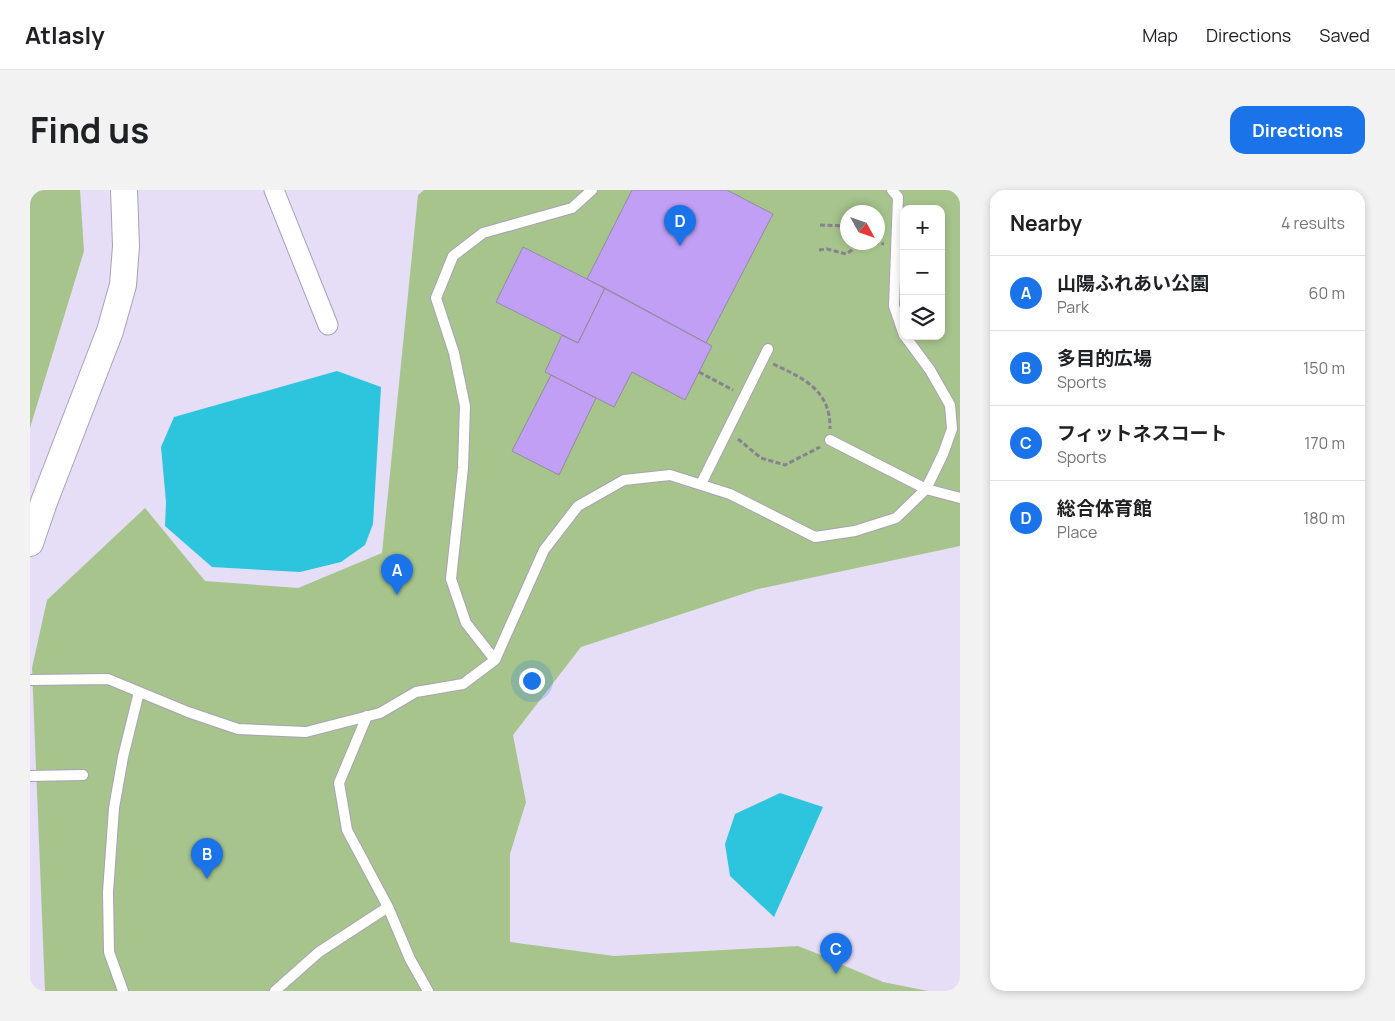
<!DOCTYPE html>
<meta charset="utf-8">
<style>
body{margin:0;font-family:Manrope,"Noto Sans JP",sans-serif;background:#f2f2f2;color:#202124}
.controls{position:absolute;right:15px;top:15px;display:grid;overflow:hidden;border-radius:10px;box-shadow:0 2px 8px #0003}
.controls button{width:45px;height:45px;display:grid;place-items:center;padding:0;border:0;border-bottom:1px solid #e0e0e0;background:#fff;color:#202124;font:25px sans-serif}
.compass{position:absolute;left:810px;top:15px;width:45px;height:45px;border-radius:50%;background:#fff;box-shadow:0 2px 8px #0003;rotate:130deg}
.you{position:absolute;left:501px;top:490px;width:18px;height:18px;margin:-12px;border:4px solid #fff;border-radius:50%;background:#1a73e8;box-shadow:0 0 0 8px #1a73e833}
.badge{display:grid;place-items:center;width:32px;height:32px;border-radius:50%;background:#1a73e8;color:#fff;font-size:16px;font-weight:700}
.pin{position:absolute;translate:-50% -41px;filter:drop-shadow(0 1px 2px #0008)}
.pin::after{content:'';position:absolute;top:26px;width:18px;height:15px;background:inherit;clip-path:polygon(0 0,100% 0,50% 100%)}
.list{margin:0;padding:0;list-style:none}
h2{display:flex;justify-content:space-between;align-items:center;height:65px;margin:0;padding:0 20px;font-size:21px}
h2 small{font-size:16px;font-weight:400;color:#757577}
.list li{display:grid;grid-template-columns:32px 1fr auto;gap:15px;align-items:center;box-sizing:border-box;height:75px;padding:0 20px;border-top:1px solid #e0e0e0}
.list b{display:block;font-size:19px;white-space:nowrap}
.list p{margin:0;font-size:16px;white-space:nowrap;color:#757577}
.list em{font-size:16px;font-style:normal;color:#757577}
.icon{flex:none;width:28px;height:28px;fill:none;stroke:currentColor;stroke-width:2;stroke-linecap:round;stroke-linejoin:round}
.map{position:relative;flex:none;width:930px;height:801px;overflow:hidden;border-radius:15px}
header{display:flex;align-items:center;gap:30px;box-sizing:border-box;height:70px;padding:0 25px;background:#fff;border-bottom:1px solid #e0e0e0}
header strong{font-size:24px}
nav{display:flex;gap:28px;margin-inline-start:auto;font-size:18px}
.intro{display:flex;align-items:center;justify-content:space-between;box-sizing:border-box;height:120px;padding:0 30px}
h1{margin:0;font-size:35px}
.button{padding:12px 22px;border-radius:15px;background:#1a73e8;color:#fff;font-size:18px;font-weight:700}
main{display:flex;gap:30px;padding:0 30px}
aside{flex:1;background:#fff;border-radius:15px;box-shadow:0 2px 8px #0003}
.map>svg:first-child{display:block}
</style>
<header>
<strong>Atlasly</strong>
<nav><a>Map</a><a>Directions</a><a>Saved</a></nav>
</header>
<div class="intro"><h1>Find us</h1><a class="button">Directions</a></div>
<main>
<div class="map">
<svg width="930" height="801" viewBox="0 0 930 801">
<rect width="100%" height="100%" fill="#e6def6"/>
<path fill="#a7c48d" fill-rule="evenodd" d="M0,0h50l4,61 -54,177z
M394,0h536v356l-202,43 -177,58 -68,88 13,67 -16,52v88l104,14 184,-10 33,13 1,-1 6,5 45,19 45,9h-883l-13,-323 15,-68 98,-92 60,73 93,7 84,-35 36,-358zM874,19h37v127h-37zM818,22h30v30h-30z"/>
<path fill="#2dc5dd" d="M307,181l44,16 -8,137 -8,21 -24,17 -41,10 -88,-5 -47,-41 1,-24 -5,-55 13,-30z
M750,603l43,14 -49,110 -44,-41 -5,-32 10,-30z"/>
<path fill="#c09ff4" stroke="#938ba1" d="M602,0h95l46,24 -67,129 -119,-64z
M493,57l82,41 -27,55 -82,-41z
M575,98l107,58 -27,54 -53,-28 -18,35 -69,-35 17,-37 16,8z
M521,185l45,23 -37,77 -47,-24z"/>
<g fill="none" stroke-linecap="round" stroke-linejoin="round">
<g stroke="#a9a1b8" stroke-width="12">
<path id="lane" d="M862,0l6,7 -4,109 10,29
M800,250l96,49 34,9
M671,294l67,-135
M465,470l-29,-37 -15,-44 12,-111 2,-62 -11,-53 -18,-55 17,-42 30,-23 89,-25 20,-18
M0,490l78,-1 80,33 50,17 68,3 74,-19 36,-21 47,-8 32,-24 49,-110 34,-44 46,-26 46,-5 60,19 85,43 40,-6 41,-13 30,-29 17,-35 9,-25 -2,-24 -20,-35 -25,-34
M337,526l-28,67 8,47 41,77 22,52 18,32
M0,586l53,-1
M93,801l-14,-39 -1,-60 6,-84 9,-51 16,-65
M245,801l44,-39 69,-45"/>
</g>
<g stroke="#a9a1b8" stroke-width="21">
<path id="street" d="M244,0l54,135"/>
</g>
<g stroke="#a9a1b8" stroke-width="28">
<path id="secondary" d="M0,353l14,-41 66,-171 13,-46 3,-39 -2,-56"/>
</g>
<path stroke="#878191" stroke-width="3" stroke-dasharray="5 2.5" stroke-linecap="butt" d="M790,35l28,1
M844,52l10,2
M789,60l8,-1 19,5 6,-4 3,-8
M743,174c30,14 58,26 57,65
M669,182l34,18
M708,249l23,19 24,7 35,-18"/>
<use href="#lane" stroke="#fff" stroke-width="10"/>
<use href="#street" stroke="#fff" stroke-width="19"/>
<use href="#secondary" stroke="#fff" stroke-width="26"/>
</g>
</svg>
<div class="controls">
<button>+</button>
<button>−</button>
<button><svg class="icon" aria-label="layers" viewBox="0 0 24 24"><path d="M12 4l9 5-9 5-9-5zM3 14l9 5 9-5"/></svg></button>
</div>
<svg class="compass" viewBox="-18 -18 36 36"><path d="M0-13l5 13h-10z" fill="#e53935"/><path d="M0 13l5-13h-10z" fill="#757577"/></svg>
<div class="you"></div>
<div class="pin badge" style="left:367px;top:405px">A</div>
<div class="pin badge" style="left:177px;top:689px">B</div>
<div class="pin badge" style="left:806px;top:784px">C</div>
<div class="pin badge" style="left:650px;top:56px">D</div>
</div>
<aside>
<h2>Nearby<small>4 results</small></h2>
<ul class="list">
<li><span class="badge">A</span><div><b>山陽ふれあい公園</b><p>Park</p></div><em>60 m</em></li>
<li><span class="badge">B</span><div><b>多目的広場</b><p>Sports</p></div><em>150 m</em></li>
<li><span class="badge">C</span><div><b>フィットネスコート</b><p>Sports</p></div><em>170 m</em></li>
<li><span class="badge">D</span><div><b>総合体育館</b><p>Place</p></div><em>180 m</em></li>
</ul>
</aside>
</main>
